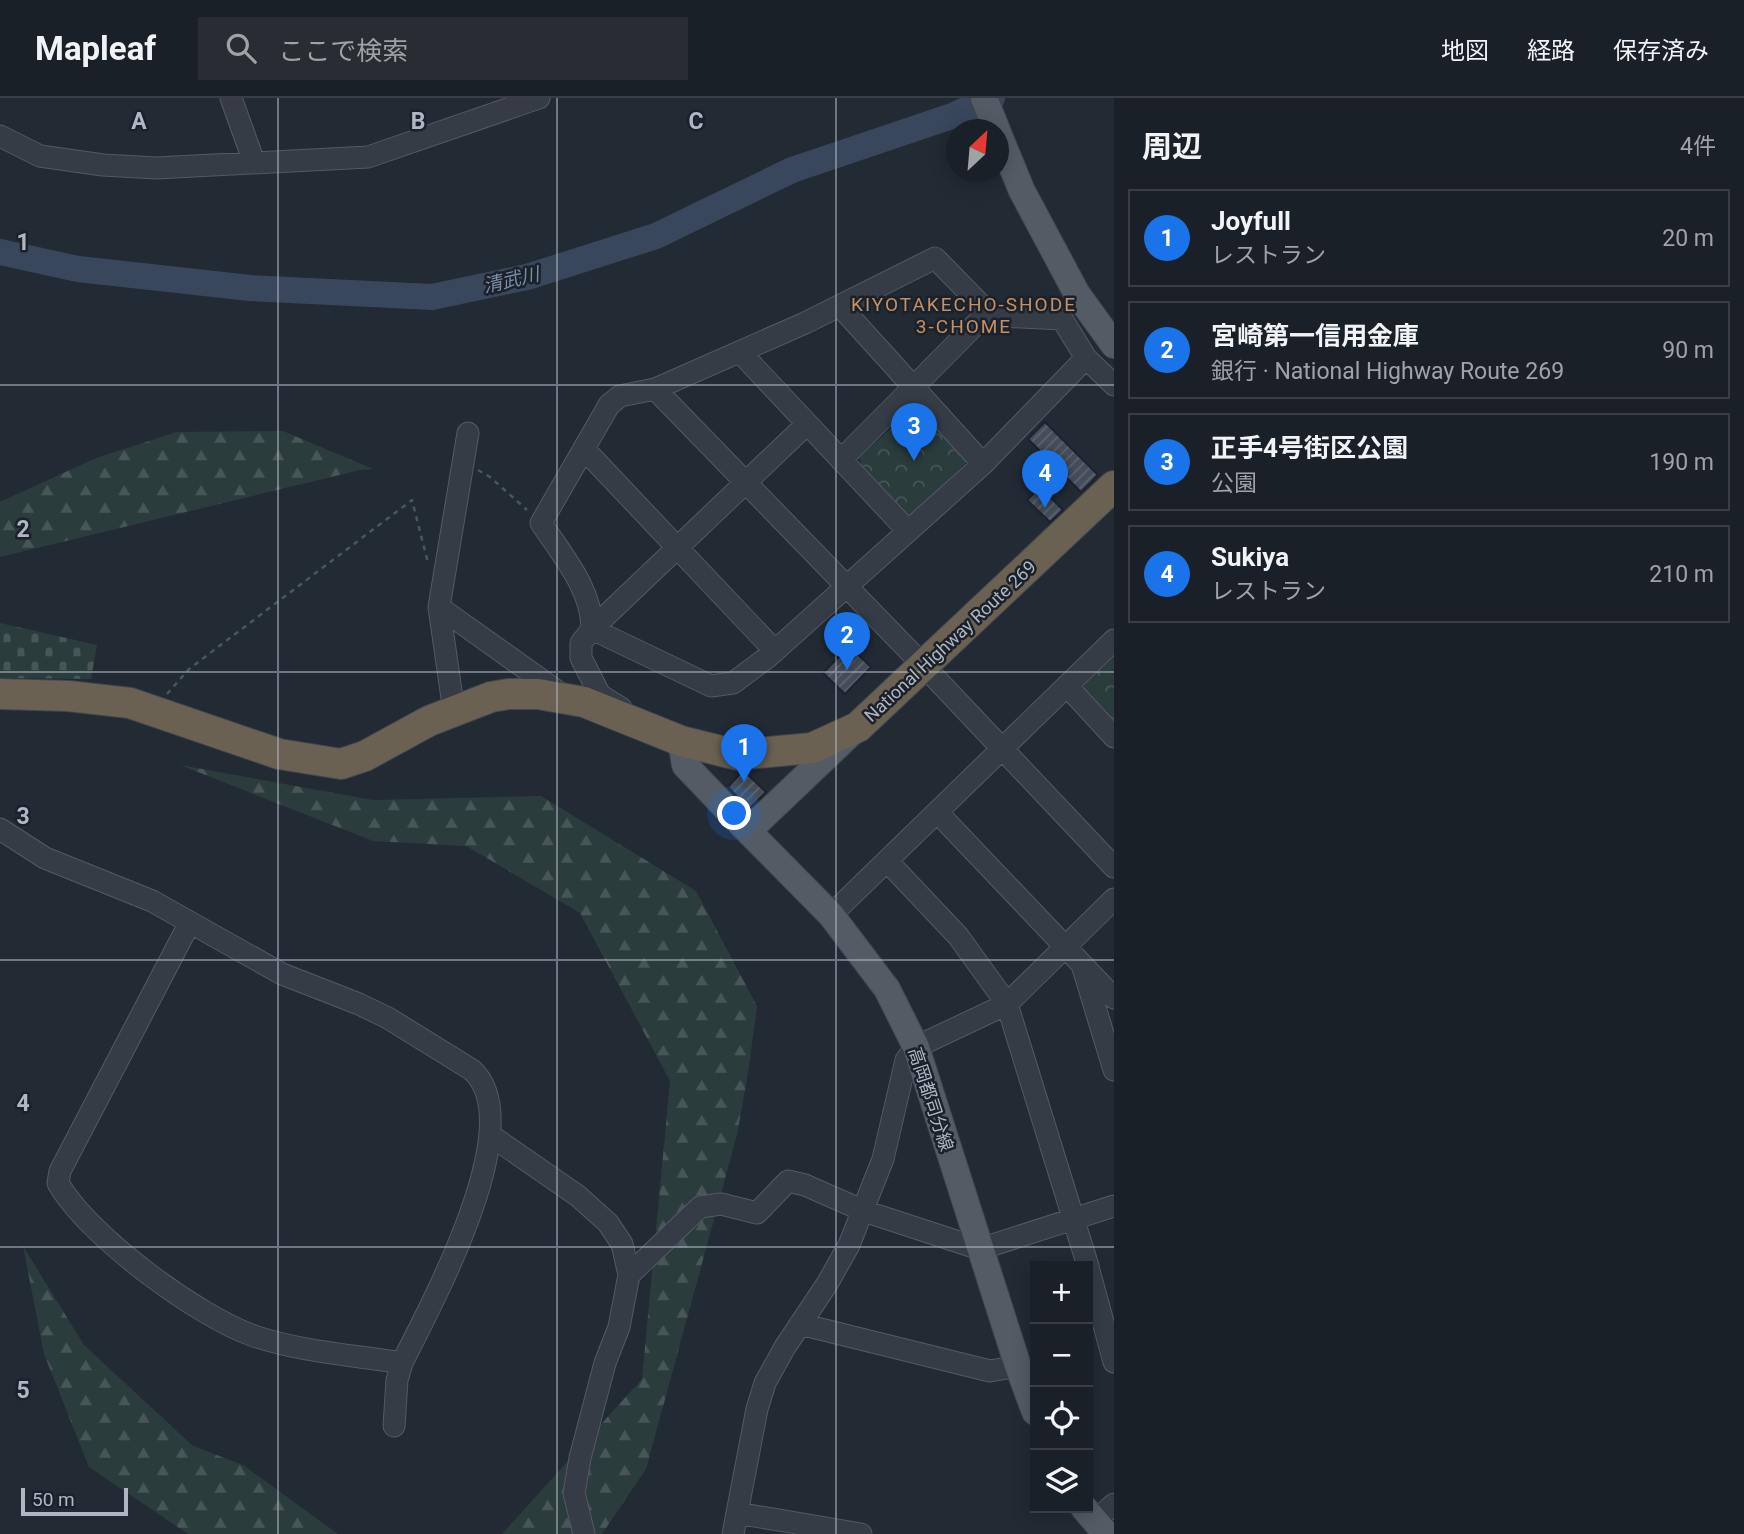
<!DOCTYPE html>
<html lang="ja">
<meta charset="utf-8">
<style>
body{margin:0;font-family:Roboto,"Noto Sans JP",sans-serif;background:#272d33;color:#f1f3f6}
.controls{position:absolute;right:21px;bottom:21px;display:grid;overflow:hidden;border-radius:0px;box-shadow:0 4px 18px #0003}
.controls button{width:63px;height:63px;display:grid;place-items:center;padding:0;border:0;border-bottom:2px solid #383e44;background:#1a2027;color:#f1f3f6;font:35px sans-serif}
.compass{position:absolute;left:946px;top:21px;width:63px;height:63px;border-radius:50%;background:#1a2027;box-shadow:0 4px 18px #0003;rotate:26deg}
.scale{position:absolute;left:21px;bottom:18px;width:107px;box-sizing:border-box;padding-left:7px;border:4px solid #b0b7c2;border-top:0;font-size:19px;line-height:24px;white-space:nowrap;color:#b0b7c2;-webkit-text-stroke:5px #1b212a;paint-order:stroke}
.you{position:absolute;left:735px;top:716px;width:24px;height:24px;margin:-18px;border:5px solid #fff;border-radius:50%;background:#1a73e8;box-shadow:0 0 0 10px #1a73e833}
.badge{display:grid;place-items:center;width:46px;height:46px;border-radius:50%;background:#1a73e8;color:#fff;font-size:23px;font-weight:700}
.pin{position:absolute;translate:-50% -58px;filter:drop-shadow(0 2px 4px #0008)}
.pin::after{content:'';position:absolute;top:37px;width:24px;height:21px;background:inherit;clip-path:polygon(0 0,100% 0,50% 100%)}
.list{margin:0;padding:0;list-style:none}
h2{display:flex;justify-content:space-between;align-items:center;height:91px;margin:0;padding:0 28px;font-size:30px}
h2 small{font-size:23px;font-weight:400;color:#9fa3a7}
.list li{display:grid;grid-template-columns:46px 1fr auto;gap:21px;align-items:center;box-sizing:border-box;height:98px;margin:0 14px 14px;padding:0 14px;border:2px solid #383e44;border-radius:0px}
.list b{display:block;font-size:26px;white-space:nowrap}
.list p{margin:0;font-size:23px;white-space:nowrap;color:#9fa3a7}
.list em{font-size:23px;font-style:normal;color:#9fa3a7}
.icon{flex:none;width:38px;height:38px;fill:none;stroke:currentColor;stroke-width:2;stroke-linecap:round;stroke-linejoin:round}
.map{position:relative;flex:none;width:1114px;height:1436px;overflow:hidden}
header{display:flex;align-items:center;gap:42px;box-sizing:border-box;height:98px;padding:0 35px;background:#1a2027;border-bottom:2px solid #383e44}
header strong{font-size:33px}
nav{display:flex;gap:38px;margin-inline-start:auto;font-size:24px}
.search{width:490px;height:63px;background:#272d33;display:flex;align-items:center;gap:18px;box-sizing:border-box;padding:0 24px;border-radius:0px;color:#9fa3a7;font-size:26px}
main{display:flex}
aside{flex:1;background:#1a2027}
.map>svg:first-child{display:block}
</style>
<header>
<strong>Mapleaf</strong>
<div class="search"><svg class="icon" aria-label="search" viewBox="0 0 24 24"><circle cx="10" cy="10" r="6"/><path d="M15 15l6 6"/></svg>ここで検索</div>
<nav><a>地図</a><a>経路</a><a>保存済み</a></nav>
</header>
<main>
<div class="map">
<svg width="1114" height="1436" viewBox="0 0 1114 1436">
<defs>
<pattern id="forest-firs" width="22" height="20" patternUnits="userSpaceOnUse" patternTransform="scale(1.75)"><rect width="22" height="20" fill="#2b3c3c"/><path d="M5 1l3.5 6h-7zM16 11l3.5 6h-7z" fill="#475657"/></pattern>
<pattern id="cemetery-stones" width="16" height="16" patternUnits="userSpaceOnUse" patternTransform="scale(1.75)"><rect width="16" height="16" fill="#2b3c3c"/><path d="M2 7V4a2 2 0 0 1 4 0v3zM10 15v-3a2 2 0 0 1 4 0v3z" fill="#475657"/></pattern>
<pattern id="park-crowns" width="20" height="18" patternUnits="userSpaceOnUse" patternTransform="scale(1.75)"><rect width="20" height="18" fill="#2b3c3c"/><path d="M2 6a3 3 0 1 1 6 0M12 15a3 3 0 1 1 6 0" fill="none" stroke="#475657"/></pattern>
<pattern id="building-hatch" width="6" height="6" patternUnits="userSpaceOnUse" patternTransform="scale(1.75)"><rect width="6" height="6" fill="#444d59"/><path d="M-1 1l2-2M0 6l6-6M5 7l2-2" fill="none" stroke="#5c646f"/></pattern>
</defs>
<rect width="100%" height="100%" fill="#222a34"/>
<path fill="url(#forest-firs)" d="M283,333l90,38 -13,1 -360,87v-55l96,-44 81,-26z
M180,667l193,35 168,-4 155,95 61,115 -9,67 -11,62 -91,334 -44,65h-100l140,-155 28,-298 -90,-168 -114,-67 -93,-5z
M23,1148l61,99 109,101 50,19 95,69h-150l-99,-67 -45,-113z"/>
<path fill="url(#cemetery-stones)" d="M0,525l97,22 -6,34 -91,-1z"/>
<path fill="url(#park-crowns)" d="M915,308h5l50,53 -57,55 -6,1 -46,-51 -1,-7z
M1114,557v70l-35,-35z"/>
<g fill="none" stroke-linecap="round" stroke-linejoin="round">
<path stroke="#39475d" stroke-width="26" d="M0,154l78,17 172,19 182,9 95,-20 129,-41 136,-66 160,-54 40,-18"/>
</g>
<path fill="url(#building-hatch)" stroke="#1d232c" stroke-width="2" d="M1045,324l53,53 -17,17 -53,-53z
M1040,389l23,23 -13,12 -23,-22z
M849,548l22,21 -26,27 -22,-21z
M742,674h3l21,20 -17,17 -21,-22z"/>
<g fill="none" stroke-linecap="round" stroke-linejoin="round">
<g stroke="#535a63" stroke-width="23">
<path id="minor" d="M231,0l23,64
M0,38l40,20 63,9 53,3 212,-11 171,-59
M840,208l143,158
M740,254l168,179
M655,291l269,277 190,201
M468,335l-29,174 125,89
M584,351l191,202
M841,362l147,-148
M439,509l15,105
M592,531c0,-40 -30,-74 -51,-106l68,-118 11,-9 35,-7 150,-66 130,-65 53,54 12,4 62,3 24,39
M592,531l119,57 22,-3 35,-26 215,-193 103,-106 28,27
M1067,588l47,51
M621,610l-21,-13 -19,-37v-15l11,-14 215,-205
M937,714l177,186
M0,731l45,29 107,43 130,73 77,30 29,14 84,52c59,54 -41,234 -70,293l-5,17 -3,46
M887,763l71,75 49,68 81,262
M831,817l283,-275
M189,826l-129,247 -2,12c30,53 139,133 196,153 48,16 99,19 148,27
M1083,870l31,102
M490,1037l88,61 30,27 14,21 7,31 -10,52 -14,36 -25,95 -6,35 10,41
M1088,1169l26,95
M629,1177l71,-68 21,-3 36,9 31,-32 17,4 59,26 116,38 134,-43
M800,1226l190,47 28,-5
M1105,1414l9,-8
M737,1415l124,21
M733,1436l24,-125 8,-26 20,-36 42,-63 22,-39 34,-86 23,-99 10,-13 91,-43 107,-105"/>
</g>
<g stroke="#3f454f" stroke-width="28">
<path id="major" d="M984,0l13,32
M998,35l24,58 55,103 37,51
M681,643l4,24 63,66 83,84 56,74 29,58 102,319 17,46
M748,733l102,-97
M1084,1410l22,26"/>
</g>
<g stroke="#404750" stroke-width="32">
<path id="highway" d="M0,596l68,2 62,7 149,51 62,10 24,-8 64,-35 62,-24 17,-3h30l46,8 97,39 56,14 75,-7 46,-21 256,-241"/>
</g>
<path stroke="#48585a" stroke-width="2.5" stroke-dasharray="5 5" stroke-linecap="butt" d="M478,372l12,7 37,33
M167,596l22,-25 223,-169 16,63"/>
<use href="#minor" stroke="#353c45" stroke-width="21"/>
<use href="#major" stroke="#535b65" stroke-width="26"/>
<use href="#highway" stroke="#6a6153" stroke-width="30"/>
</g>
<path fill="none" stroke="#b0b7c2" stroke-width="2" stroke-opacity="0.55" d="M278,0v1436M557,0v1436M836,0v1436M0,287h1114M0,574h1114M0,862h1114M0,1149h1114"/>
<g text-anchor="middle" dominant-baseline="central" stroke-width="5" stroke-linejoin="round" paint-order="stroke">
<g font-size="18" fill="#b0b7c2" stroke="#1b212a">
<text transform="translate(950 543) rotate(-43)">National Highway Route 269</text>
<text transform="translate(931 1001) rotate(72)">高岡都司分線</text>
</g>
<g font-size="19" font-style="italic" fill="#7b8ea8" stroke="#1b212a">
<text transform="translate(511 182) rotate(-13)">清武川</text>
</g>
<g font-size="19" letter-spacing="2" fill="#c69066" stroke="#1b212a">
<text x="964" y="206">KIYOTAKECHO-SHODE<tspan x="964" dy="22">3-CHOME</tspan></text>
</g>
</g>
<g font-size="23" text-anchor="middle" font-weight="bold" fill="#b0b7c2" stroke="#1b212a" stroke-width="5" stroke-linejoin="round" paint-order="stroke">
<text x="139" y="31">A</text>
<text x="418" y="31">B</text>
<text x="696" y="31">C</text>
<text x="23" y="152">1</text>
<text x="23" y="439">2</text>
<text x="23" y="726">3</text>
<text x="23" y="1013">4</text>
<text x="23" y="1300">5</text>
</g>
</svg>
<div class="controls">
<button>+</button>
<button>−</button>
<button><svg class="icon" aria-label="locate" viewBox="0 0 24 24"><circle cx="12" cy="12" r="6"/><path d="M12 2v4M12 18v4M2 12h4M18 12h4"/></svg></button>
<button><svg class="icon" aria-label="layers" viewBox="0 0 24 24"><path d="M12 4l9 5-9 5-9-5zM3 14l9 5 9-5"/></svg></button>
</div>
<svg class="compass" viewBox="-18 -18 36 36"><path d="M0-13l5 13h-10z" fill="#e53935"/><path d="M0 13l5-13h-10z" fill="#9fa3a7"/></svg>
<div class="scale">50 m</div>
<div class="you"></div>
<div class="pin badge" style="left:744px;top:684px">1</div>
<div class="pin badge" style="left:847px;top:572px">2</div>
<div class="pin badge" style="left:914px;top:363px">3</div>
<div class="pin badge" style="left:1045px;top:410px">4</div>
</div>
<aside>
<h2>周辺<small>4件</small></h2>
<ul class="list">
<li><span class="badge">1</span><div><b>Joyfull</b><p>レストラン</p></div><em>20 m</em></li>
<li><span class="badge">2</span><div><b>宮崎第一信用金庫</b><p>銀行 · National Highway Route 269</p></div><em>90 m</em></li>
<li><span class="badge">3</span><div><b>正手4号街区公園</b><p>公園</p></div><em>190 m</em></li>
<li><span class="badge">4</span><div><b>Sukiya</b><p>レストラン</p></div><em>210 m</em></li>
</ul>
</aside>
</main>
